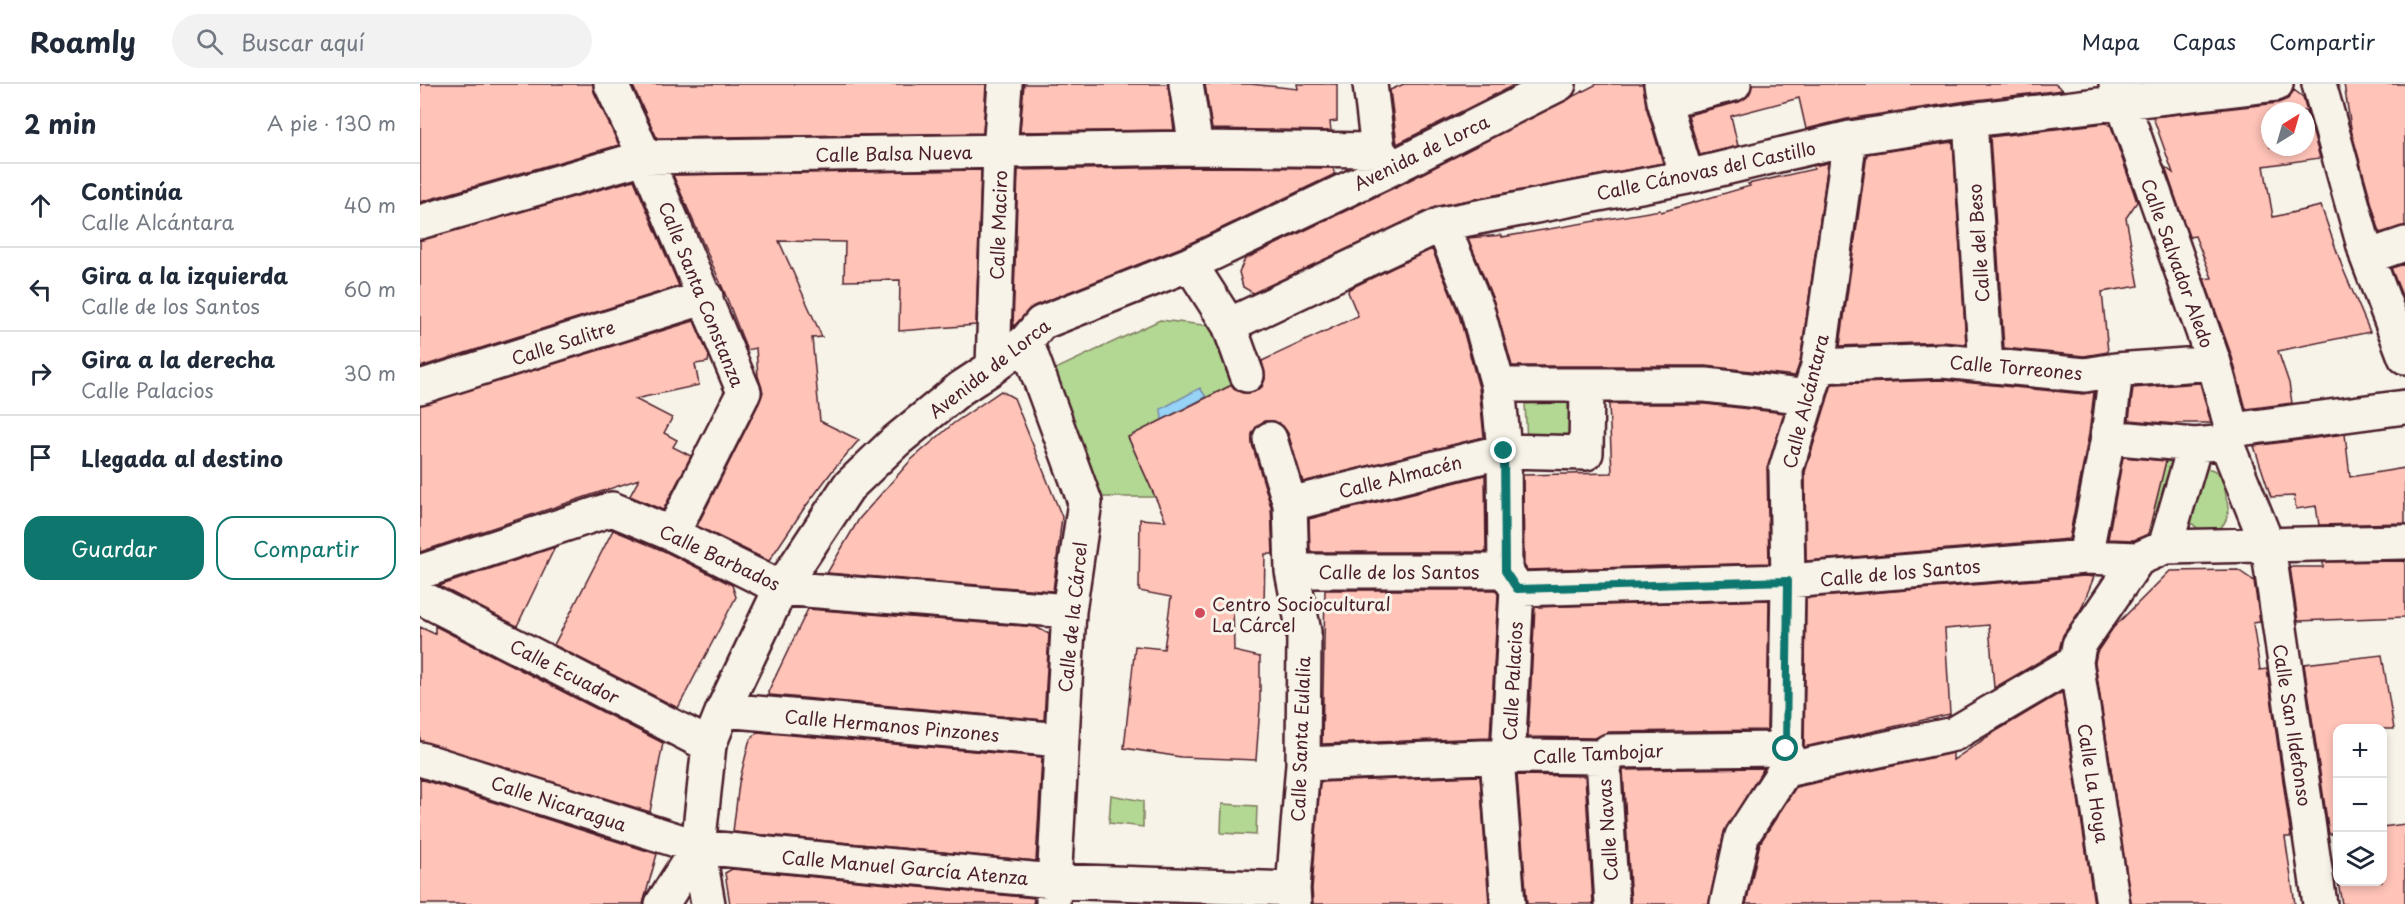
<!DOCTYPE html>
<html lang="es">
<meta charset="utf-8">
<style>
body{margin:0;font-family:"Playpen Sans",sans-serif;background:#f2f2f3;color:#1f2937}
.controls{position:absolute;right:18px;bottom:18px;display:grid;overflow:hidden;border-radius:12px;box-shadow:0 3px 9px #0003}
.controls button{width:54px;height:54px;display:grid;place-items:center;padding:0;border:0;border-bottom:2px solid #e0e1e3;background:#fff;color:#1f2937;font:30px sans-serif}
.compass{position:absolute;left:1841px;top:18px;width:54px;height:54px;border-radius:50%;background:#fff;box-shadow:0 3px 9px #0003;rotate:37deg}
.stop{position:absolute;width:18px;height:18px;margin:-14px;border:4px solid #0f766e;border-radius:50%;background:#fff}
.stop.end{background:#0f766e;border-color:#fff;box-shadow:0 2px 6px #0008}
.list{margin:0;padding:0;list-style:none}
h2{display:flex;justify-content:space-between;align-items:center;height:78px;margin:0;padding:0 24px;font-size:26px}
h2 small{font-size:20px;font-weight:400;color:#747a83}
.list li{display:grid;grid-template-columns:39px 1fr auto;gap:18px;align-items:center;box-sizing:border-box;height:84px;padding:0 24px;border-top:2px solid #e0e1e3}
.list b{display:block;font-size:22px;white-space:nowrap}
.list p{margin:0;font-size:20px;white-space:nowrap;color:#747a83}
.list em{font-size:20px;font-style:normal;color:#747a83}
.actions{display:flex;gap:12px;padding:18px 24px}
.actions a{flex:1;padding:14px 0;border:2px solid #0f766e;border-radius:18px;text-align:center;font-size:21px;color:#0f766e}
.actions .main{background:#0f766e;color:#fff}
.icon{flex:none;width:33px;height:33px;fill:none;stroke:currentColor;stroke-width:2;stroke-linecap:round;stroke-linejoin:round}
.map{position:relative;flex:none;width:1985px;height:820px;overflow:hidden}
header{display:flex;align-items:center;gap:36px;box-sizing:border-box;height:84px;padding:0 30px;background:#fff;border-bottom:2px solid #e0e1e3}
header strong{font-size:28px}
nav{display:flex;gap:33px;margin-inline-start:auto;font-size:21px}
.search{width:420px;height:54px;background:#f2f2f3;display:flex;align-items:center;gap:15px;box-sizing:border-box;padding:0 21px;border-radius:33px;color:#747a83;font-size:22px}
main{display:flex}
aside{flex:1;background:#fff}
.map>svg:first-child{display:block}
</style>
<header>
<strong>Roamly</strong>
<div class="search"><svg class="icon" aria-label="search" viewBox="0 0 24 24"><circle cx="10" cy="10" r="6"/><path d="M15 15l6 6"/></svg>Buscar aquí</div>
<nav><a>Mapa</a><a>Capas</a><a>Compartir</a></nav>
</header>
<main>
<aside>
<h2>2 min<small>A pie · 130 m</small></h2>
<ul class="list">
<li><svg class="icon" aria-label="ahead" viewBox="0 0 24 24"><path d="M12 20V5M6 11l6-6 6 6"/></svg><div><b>Continúa</b><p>Calle Alcántara</p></div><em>40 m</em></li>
<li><svg class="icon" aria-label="left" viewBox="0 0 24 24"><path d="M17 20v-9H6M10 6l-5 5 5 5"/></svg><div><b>Gira a la izquierda</b><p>Calle de los Santos</p></div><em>60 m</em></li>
<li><svg class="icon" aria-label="right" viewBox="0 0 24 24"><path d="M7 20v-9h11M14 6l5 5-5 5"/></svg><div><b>Gira a la derecha</b><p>Calle Palacios</p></div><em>30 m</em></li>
<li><svg class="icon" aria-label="arrive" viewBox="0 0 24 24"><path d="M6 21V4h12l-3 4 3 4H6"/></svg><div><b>Llegada al destino</b></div></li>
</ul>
<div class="actions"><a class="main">Guardar</a><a>Compartir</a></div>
</aside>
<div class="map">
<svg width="1985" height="820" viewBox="0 0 1985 820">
<rect width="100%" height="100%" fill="#f7f3e8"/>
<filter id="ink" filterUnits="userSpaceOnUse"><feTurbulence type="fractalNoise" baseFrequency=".0167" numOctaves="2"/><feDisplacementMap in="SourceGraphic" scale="12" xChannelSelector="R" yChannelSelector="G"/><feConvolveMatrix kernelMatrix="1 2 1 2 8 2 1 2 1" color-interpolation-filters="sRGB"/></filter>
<g filter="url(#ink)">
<path fill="#b2d893" stroke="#7e7c5f" stroke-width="1.5" d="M740,236l52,6 29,54 -113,57 27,60h-59l-51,-123z
M1148,319l2,38 -43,1 -2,-38z
M1746,377l20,4 -25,80 -15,-1z
M1791,385c13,5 13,15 15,27 0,5 3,10 2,15 -2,25 -28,27 -40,7l14,-48z
M691,711l32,6v26l-34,-4z
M802,720l35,2 -1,29 -35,-2z"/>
<path fill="#96d3f6" stroke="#788ba5" stroke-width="1.5" d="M780,304l6,9 -44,23 -1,-11z"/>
<path fill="#ffc3b8" stroke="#4a1f2b" stroke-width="1.5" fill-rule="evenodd" d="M0,0h173l1,8 25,53 -199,57z
M212,0h354l-3,49 -326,5z
M604,0h144l6,46 -154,2z
M785,0h45l48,5 -1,-5h40v37l-7,1 1,9 -119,-2z
M984,0h107l1,2 -115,58 -7,-54z
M1177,0h46l3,22 17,57 -225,43 -185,87 -10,-6 -4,-15 6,-13 155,-74z
M1332,0h303l8,6 -96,11 -120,18 -41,10 -7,-31 -68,18 7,30 -38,9 -12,-40 51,-13 8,-5z
M1924,0h61v142l-25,7 -28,-99z
M1874,6l9,7 17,61 -56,8 9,51 48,-11 22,63 27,63 -92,19 11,32 3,20 -46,6 -14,-52 -28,-78 8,-1 -17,-42 -6,1 -24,-70 8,6 -20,-56 125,-14 10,-4zM1850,27h36v36h-36z
M1686,39l5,3 26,76 -11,16 13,68 -37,6 6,60 -24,4 -80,-8 -14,-211z
M1533,58l13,202 -24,-2 -102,4 27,-192z
M1408,79l-28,199 -5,14 -89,-10h-194l-18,-64 -26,-64 34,-3v2l158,-27 1,2 89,-26 -2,-2 66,-15 -1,-3z
M776,83l137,1 2,6 -153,73 -148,59 -21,21 5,-157z
M561,86l-5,155 -77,6 1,-51 -56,1 1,-39 -66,-1 43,96 -10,1 8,83 39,19 -26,30 -30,40 -34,51 -72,-35 62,-123 4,-11 -5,-16 -2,-28 -9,2 -23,-59 -51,-116z
M214,96l45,106 -259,81v-127z
M1012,165l27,66 20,73 5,49 -181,45 -15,-49 -5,-7 -9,-5h-10l-7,5 -5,8v10l19,63 2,47h-8l-1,51 -31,-2 1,48 26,6v50l-4,53 -75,-3 -57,-9 11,-102 29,3 7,-52 -32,-6 1,-72 26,2 -38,-84 104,-52 3,5 8,3 11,-1 8,-5 3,-8 -3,-18 96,-45 -10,-24 1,-3z
M1985,180v34h-2l-12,-30z
M274,237l15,35 -1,6 -13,2 4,21 -64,14 37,19 -8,15 13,7 -4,7 18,9 -28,54 -33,-14 9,-17 -219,73v-147z
M1522,296l141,14 11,-2 -5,42 -20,105 -263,22 -1,-89 27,-88z
M1780,299l11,40h-35l-1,1 -46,-4 4,-32z
M581,307l13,7 48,119 -9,74 -226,-18 32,-54 52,-59 43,-37z
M1189,320h96l79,9 -17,56 2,94 -242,7 -3,-5 -1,-90 89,-2z
M1925,350l5,43 55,-9v55l-86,2 -3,-19 -20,3 -2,-13 -23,1 -17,-51z
M1703,373l43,4 -18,73 -14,6 -26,-1z
M1065,391l1,77h-176l-1,-33z
M193,446l51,21 68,34 4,12 -58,111 -124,-63z
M135,463l-38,79 -78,-40z
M1985,477v56l-107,4 -8,-54h33v-5z
M1818,486l16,11 6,41 -7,1 7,47 7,-1 24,168h-6l10,67h-164l-36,-242 2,-10 16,-24 57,-57z
M1665,492l9,1 -13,32 -18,26 -4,15 -65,38 -5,-63 -44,4 5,85 -146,33 2,-149z
M905,506h170l3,4 -8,144 -168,6z
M1349,516l-2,130 -158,2 -14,6 -67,-1 7,-130z
M388,525l228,18 13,7 -5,86 -274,-25 -2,-3z
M15,542l228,117 -13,69 -230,-71v-114l15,7z
M1962,571l12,74h-57v105h-8l-25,-170z
M1642,608l32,212h-348l14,-61 36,-56 157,-34v7l45,-30z
M337,648l285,25 -6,104 -303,-29 6,-49 10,-41z
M1344,684l-40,64 -15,72h-78l-8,-134z
M1097,691l68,1 8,128h-66z
M1060,692l9,128h-176l-1,-15 8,-107z
M0,695l237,75 -14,50h-223z
M1985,740v80h-63l-4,-22h44v-55z
M312,785l302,29 -1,6h-303l-5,-31z"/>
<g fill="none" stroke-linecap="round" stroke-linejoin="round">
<g stroke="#4a1f2b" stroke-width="38">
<path id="minor" d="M191,0l34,73 99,235 -72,142
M766,0l10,64
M950,0l8,66 13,17
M1241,0l3,17 23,76
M1696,0l98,279 18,67 -6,12
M1899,0l48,173 38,100
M1244,17l70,-17
M1550,36l16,246
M0,138l225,-65 551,-9 182,2
M1022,140l35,85 21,76 6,66 1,120 12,18 -9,167
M1947,173l38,-13
M770,180l39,61 213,-101 245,-47 163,-39 120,-18 306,-36
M809,241l18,50
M606,257l59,161 -16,109 -16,291
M1398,282l125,-5 142,14 31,-5 98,-7
M573,283l7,-216 5,-67
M1078,301h208l103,12
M0,303l286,-90
M1812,346l173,-23
M1688,353l87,8 31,-3
M850,355l20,65 2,67 12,61 -1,132 -10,125 1,15
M1806,358l42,104 52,358
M870,420l214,-53 82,2 1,-68
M1745,463l30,-102
M1665,473l23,-120 8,-67
M872,487h213
M0,488l192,-63 60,25 109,54 288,23
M1097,505l271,-8 297,-24 53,2
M0,513l289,148
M303,626l338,30
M1077,673l11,147
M1183,673l9,147
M0,675l278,88 355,34 240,8
M883,680l205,-8 95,1 6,-6 177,-2
M1365,686l169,-36 122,-72
M242,820l36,-57
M288,820l-10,-57 11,-102 14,-35 58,-122 67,-101 48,-46 65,-53 32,-21 33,-26 15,-18 149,-59 202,-96 167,-84
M1307,820l15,-68 43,-66 3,-189 -2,-112 32,-103 32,-228
M1693,820l-37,-242 3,-17 59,-86 27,-12 240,-5"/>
</g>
<use href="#minor" stroke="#f7f3e8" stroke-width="33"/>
</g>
</g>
<g fill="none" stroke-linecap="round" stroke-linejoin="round" filter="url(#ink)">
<path stroke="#0f766e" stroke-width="8" d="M1084,367l1,120 12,18 271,-8 -2,168"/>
</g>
<circle fill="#d1495b" stroke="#f7f3e8" stroke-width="2" cx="780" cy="529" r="6"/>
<g text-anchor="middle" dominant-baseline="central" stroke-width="6" stroke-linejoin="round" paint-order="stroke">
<g font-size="18" fill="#4a1f2b" stroke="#f7f3e8">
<text transform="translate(1001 68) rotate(-26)">Avenida de Lorca</text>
<text transform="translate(474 69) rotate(-1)">Calle Balsa Nueva</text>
<text transform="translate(1286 86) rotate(-12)">Calle Cánovas del Castillo</text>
<text transform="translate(578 141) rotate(-88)">Calle Maciro</text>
<text transform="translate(1558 159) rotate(-94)">Calle del Beso</text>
<text transform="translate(1758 179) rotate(70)">Calle Salvador Aledo</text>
<text transform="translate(282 210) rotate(68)">Calle Santa Constanza</text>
<text transform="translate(143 258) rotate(-18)">Calle Salitre</text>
<text transform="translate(1596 283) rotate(5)">Calle Torreones</text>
<text transform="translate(569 284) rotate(-38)">Avenida de Lorca</text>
<text transform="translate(1385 317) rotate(-76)">Calle Alcántara</text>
<text transform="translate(980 392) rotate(-14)">Calle Almacén</text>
<text transform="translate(300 473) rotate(25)">Calle Barbados</text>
<text x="979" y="487">Calle de los Santos</text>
<text transform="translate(1480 488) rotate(-5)">Calle de los Santos</text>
<text transform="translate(652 533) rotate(-84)">Calle de la Cárcel</text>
<text transform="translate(145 587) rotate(27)">Calle Ecuador</text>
<text transform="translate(1092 597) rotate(-87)">Calle Palacios</text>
<text transform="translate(472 641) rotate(5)">Calle Hermanos Pinzones</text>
<text transform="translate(1873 641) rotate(81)">Calle San Ildefonso</text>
<text transform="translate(880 655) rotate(-88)">Calle Santa Eulalia</text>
<text transform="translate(1178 669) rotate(-3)">Calle Tambojar</text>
<text transform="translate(1674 699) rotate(81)">Calle La Hoya</text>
<text transform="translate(139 719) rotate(18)">Calle Nicaragua</text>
<text transform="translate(1187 746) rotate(-94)">Calle Navas</text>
<text transform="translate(485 783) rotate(5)">Calle Manuel García Atenza</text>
</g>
<g font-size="18" fill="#4a1f2b" stroke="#f7f3e8" text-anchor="start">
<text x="792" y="519">Centro Sociocultural<tspan x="792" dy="21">La Cárcel</tspan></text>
</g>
</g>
</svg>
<div class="controls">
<button>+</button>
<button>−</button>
<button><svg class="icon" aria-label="layers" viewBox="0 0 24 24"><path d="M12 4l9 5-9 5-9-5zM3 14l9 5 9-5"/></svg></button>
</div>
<svg class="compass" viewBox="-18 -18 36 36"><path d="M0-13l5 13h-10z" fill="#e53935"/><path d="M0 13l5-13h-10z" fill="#747a83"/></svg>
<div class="stop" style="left:1366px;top:665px"></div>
<div class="stop end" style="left:1084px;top:367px"></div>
</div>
</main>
